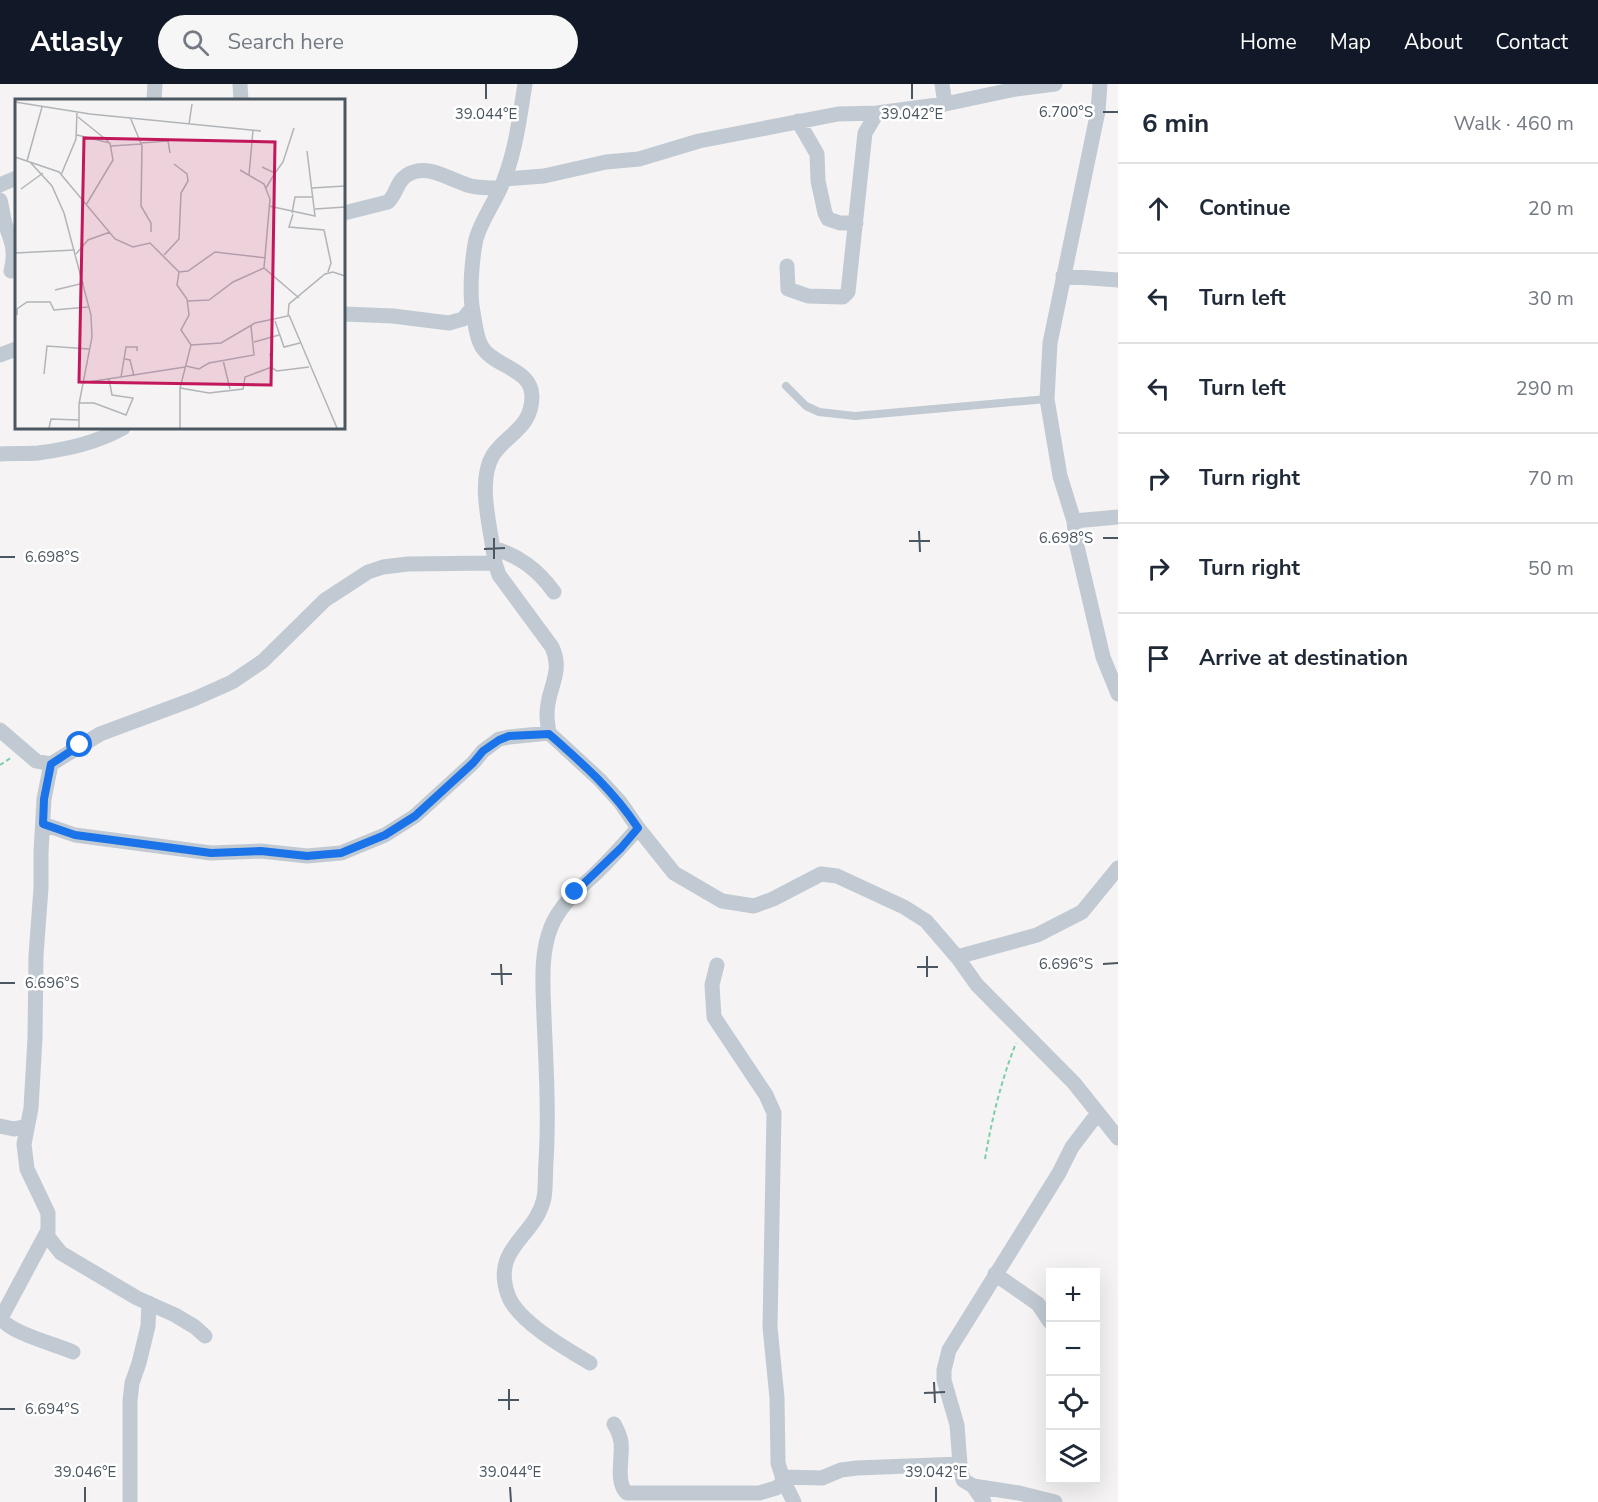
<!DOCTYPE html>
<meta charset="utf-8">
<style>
body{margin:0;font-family:"Nunito Sans",sans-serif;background:#f6f6f7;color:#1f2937}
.controls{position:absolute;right:18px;bottom:18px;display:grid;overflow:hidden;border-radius:0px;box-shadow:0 6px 24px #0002}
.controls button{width:54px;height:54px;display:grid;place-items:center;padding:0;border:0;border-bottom:2px solid #e0e1e3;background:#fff;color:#1f2937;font:30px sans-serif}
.stop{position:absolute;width:18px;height:18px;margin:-14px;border:4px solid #1a73e8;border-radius:50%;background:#fff}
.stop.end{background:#1a73e8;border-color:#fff;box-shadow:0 2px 6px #0008}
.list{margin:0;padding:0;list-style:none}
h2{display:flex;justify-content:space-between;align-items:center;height:78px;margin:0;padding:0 24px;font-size:26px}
h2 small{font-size:20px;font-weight:400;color:#747a83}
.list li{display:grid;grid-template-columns:39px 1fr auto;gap:18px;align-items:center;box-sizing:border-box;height:90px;padding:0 24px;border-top:2px solid #e0e1e3}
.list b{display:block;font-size:22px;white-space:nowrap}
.list em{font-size:20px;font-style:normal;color:#747a83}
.icon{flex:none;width:33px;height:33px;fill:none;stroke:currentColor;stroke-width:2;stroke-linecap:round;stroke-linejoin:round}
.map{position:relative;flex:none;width:1118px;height:1418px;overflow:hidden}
header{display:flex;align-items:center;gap:36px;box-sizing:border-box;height:84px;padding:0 30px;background:#111827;color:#fff}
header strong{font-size:28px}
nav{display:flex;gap:33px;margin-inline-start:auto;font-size:21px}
.search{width:420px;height:54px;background:#f6f6f7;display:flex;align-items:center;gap:15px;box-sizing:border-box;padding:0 21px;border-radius:33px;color:#747a83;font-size:22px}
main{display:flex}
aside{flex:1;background:#fff}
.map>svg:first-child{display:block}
</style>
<header>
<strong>Atlasly</strong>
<div class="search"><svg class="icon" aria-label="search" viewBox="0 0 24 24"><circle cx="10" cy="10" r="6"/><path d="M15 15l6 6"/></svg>Search here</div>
<nav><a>Home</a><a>Map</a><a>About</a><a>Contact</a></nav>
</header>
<main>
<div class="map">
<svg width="1118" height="1418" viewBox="0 0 1118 1418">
<rect width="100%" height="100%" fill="#f5f3f3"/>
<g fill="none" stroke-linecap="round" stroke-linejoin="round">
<path stroke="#7ad0a6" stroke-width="2" stroke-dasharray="4.5 3" stroke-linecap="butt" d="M0,681l12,-8
M985,1075c7,-41 16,-78 31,-116"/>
<path stroke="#c1cad2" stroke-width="8" d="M786,302l20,20 13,6 36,4 192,-17"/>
<path stroke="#c1cad2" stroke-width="15" d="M240,0l1,16
M525,0c-5,31 -9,64 -20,93 -7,21 -23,41 -29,62 -4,19 -7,54 -3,73 2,10 3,26 9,35 12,20 49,21 50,49 0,32 -25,38 -39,59 -17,28 -1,77 2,108l4,12 53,72c12,26 -5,41 -5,67 0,6 1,13 2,19l51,47 20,22 18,26 36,45 48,28 32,5 19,-7 48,-25 16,2 67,31 22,14 31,36 20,28 97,98 44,55
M942,0l3,20
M1100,0l-2,27 -48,232 -3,56 13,77 14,45 2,21 27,115 15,37
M154,16l1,-16
M798,37l19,33 1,27 7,32 3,6 12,4h16
M505,95l39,-3 62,-14 33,-3 60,-18 139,-27 39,-1 68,-9 71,-15 39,-5
M0,101l16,-7
M0,116c2,7 3,16 5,24 7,17 11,28 6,47
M344,129l44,-11c9,-8 8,-20 19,-27 22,-13 43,6 64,11 9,2 19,2 28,2
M787,182l1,23 20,7 35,1 5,-5 17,-159 12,-20
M1063,192l55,4
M344,230l49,2 56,7 14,-4 9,-11
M0,271l16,-6
M0,370c13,-1 25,0 38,-1 30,-4 58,-10 85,-25
M1074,437l44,-4
M493,464c27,8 45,22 61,44
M0,646l36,31 15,3 49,-30 94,-35 38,-17 31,-21 62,-61 43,-28 15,-5 25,-3 87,-1
M51,680l-7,35 -3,53v36l-5,67 -1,83 -4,70 -7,36 3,25 21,44v24l13,16 76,45 38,17 20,12 10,9
M43,740l32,11 136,18 50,-2 46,5 34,-3 44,-18 30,-19 58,-53 10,-12 16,-12 10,-2 40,-4
M957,873l80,-22 45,-23 36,-44
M717,881l-5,20 2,32 52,78 8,18 -4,214 7,71 1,65 6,19 10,20
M0,1042l14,3 13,-3
M47,1148l-46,86c9,15 54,26 72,34
M995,1190l43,30 12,18
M590,1279c-24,-14 -73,-42 -82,-68 -17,-48 28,-58 36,-97 2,-11 1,-25 2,-36 3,-49 0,-97 -2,-145 -1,-30 -4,-63 7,-90 9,-22 27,-37 43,-52 16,-15 30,-31 44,-47
M614,1340c3,5 6,12 7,18 2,14 -6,41 6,51h132l17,-5 8,-6
M782,1393l40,1 19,-8 16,-2 103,-4
M973,1402l11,16
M130,1418v-101l2,-18 7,-20 9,-37 1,-23
M1055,1418l-36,-9 -46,-7 -10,-6 -3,-16 -3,-39 -13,-45v-10l5,-20 110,-177 13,-26 26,-34"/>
</g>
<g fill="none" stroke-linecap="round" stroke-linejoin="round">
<path stroke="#1a73e8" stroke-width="8" d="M80,661l-29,19 -7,35 -1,25 32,11 136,18 50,-2 46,5 34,-3 44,-18 30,-19 58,-53 10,-12 16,-11 10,-4 40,-2c34,30 63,55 89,94l-17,20 -46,44"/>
</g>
<path fill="none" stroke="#4a5661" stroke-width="2" d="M486,0v15M912,0v15M1103,28h15M919,447l1,21M494,454v21M1103,454h15M909,457h21M484,465l21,-1M0,473h15M927,872v21M501,880l1,21M1103,880l15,-1M917,883h21M491,890h21M0,899h15M934,1298l1,21M509,1305v21M924,1309l21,-1M498,1316h21M0,1325h15M85,1403v15M510,1403l1,15M936,1403v15"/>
<g transform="translate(15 15)">
<rect width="330" height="330" fill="#f5f3f3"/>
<path fill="none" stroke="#b1b4b9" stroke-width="1.5" d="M0,3l75,12 171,17M63,18l31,25M115,18l12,29 -1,60 10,17v9M174,25l3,-20M62,36l33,8 3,17 -27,45M126,44l27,-2 2,12M96,47l30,-2M0,58l44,15 56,67 18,8 17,-4 29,29 -2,13 10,14 2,16 -8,15 10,15 -11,43v40M12,62l15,-54M15,63l22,24 12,27 27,102 1,22 -13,67v24M247,68l13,6 -9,15M225,71l24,14 6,15 -6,69M260,74l8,-11 11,-34M46,76l15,-36 1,-27M234,76l4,-45M297,89l33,-2M6,90l22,-16M254,107l46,10 -8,-65M300,110l30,-2M277,114l3,-16h18M278,115l-4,13 35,3 7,33 -3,9M0,154l60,-3M61,155l12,-14 22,-8M149,156l15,-16 2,-46 7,-12 -1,-7 -13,-10M164,173l9,-1 27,-19 51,6M40,191l29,-7M173,202l21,-1 24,-18 31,-14 35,30M2,216v-6l10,-7h23l4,8 34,-3M274,216l48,113M260,222l9,26 16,-4M239,243l25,-7M176,246l30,-2 34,-20 33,-7 1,-12 36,-30 8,-2 12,4M110,260l5,1 4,16M208,261l7,29M171,267l13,3 10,-6 45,-8 -3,-29M257,269l5,3 32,-4M29,275l3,-28 42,3M106,278l5,-30h11v4M67,284l103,-16M165,289l29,5 34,-4 2,-12 27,-10 -2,-14M64,304h15l32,12 7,-17 -21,-3 -3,-16M34,329l2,-9 28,1"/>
<path fill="#c2185b" fill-opacity="0.15" stroke="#c2185b" stroke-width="3" d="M69,39l191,4 -4,243 -192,-3z"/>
<rect width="330" height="330" fill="none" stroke="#4a5661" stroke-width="3"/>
</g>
<g font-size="15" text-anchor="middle" fill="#4a5661" stroke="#fff" stroke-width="5" stroke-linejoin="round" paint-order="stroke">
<text x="1066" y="33">6.700°S</text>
<text x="486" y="35">39.044°E</text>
<text x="912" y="35">39.042°E</text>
<text x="1066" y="459">6.698°S</text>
<text x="52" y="478">6.698°S</text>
<text x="1066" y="885">6.696°S</text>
<text x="52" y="904">6.696°S</text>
<text x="52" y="1330">6.694°S</text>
<text x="85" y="1393">39.046°E</text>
<text x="510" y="1393">39.044°E</text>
<text x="936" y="1393">39.042°E</text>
</g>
</svg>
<div class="controls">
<button>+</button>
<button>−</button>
<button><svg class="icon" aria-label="locate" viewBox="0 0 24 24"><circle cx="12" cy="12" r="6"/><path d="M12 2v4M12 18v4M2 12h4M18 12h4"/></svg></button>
<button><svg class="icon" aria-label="layers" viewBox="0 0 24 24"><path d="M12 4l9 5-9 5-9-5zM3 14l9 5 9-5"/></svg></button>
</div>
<div class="stop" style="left:80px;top:661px"></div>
<div class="stop end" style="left:575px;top:808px"></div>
</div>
<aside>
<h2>6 min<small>Walk · 460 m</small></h2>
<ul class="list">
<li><svg class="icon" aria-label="ahead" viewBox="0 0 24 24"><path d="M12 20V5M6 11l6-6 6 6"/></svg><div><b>Continue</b></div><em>20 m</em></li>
<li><svg class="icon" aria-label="left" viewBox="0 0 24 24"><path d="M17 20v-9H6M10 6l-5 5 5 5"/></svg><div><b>Turn left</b></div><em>30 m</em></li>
<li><svg class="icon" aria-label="left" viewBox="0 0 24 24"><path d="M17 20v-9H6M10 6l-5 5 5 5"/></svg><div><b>Turn left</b></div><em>290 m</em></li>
<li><svg class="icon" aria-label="right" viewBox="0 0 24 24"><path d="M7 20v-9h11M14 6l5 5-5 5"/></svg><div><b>Turn right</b></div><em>70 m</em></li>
<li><svg class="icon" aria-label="right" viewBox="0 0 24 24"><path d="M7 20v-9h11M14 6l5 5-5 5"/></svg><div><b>Turn right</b></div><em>50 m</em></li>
<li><svg class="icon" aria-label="arrive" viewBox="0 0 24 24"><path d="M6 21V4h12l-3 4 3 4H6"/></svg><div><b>Arrive at destination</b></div></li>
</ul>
</aside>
</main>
